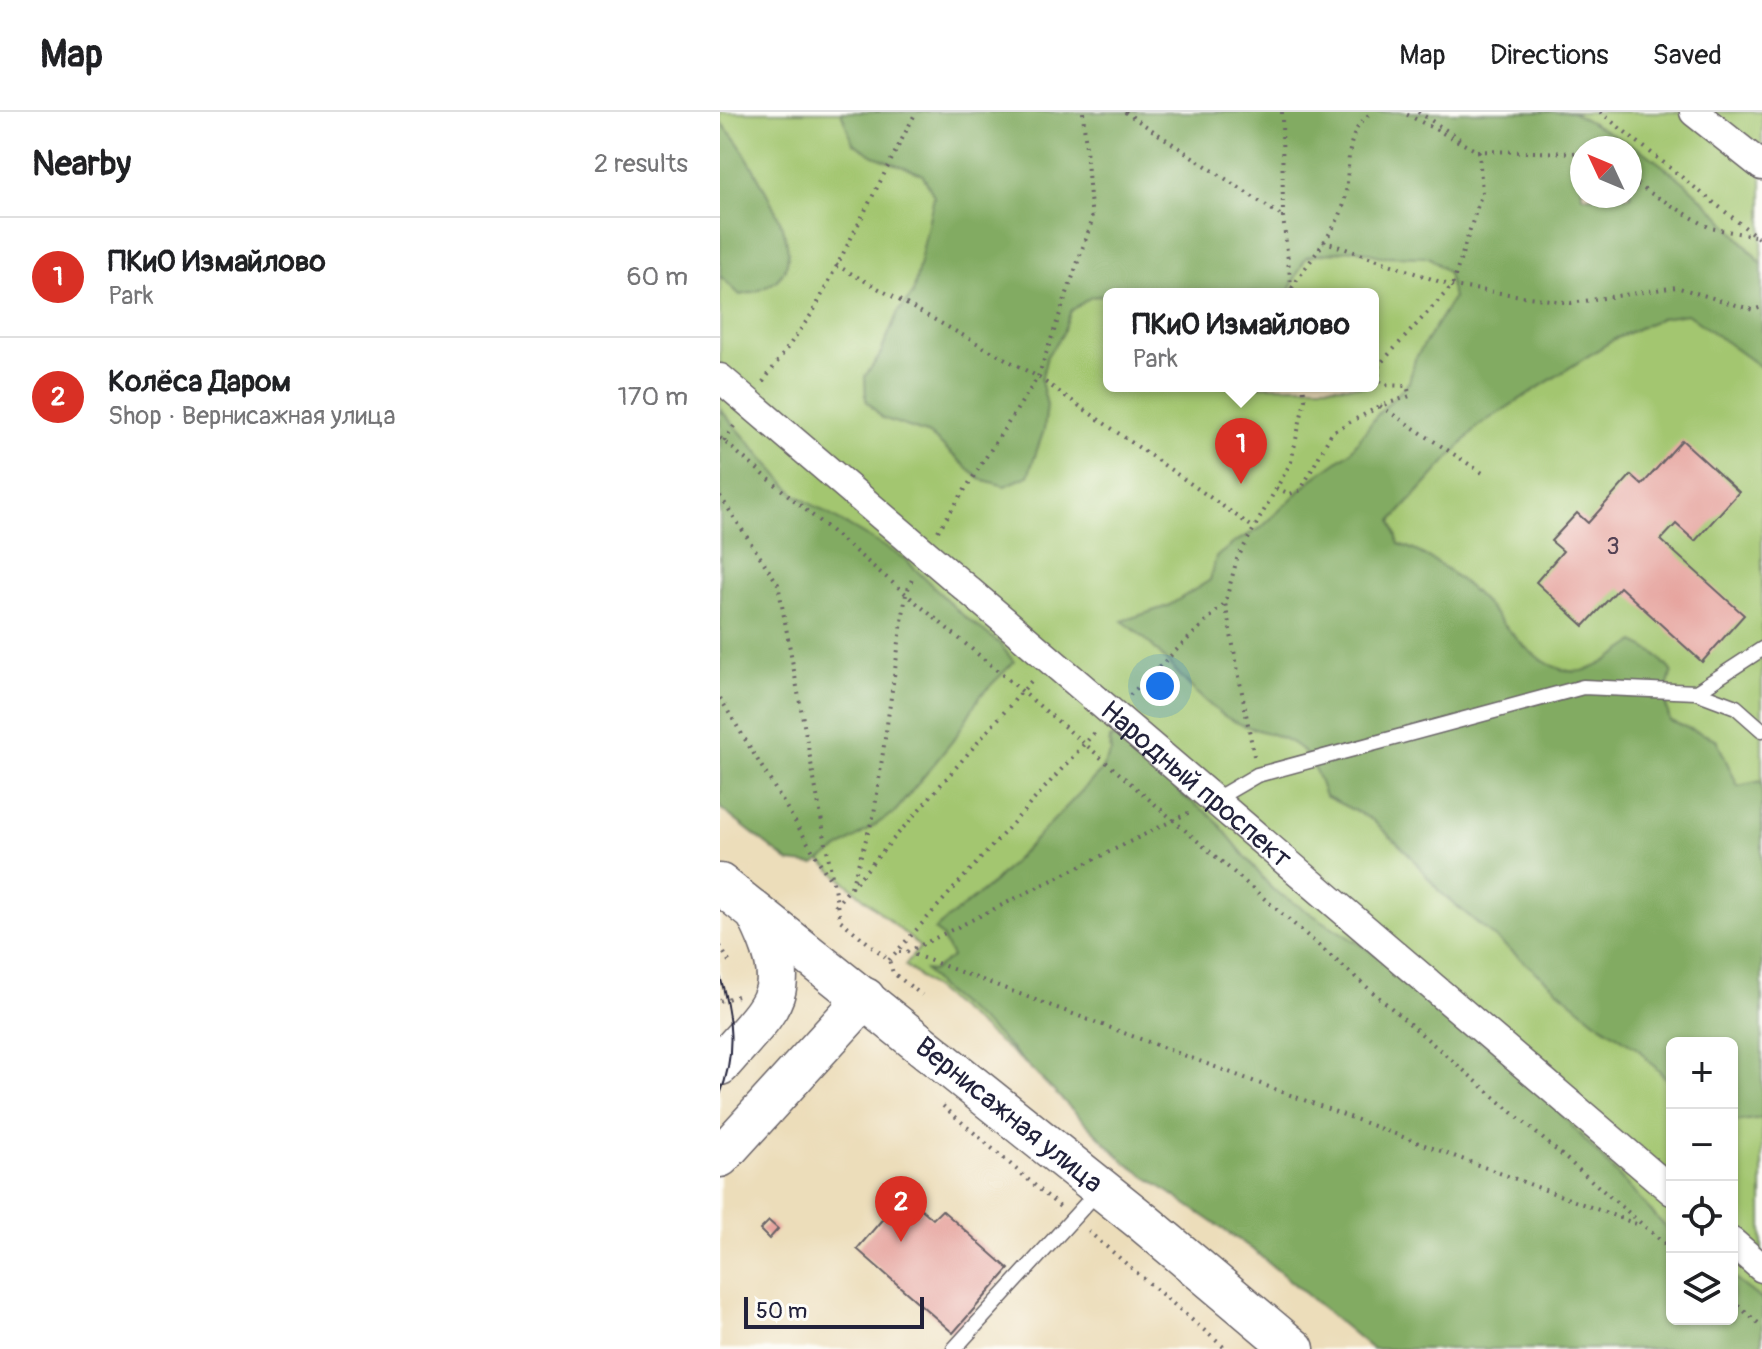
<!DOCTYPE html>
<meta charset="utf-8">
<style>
body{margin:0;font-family:Pangolin,sans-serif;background:#f6f6f6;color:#202124}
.controls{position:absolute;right:24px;bottom:24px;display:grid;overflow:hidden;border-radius:12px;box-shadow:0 2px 6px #0004}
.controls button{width:72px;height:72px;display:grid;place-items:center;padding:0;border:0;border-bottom:2px solid #e0e0e0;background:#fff;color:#202124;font:40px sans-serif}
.compass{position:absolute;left:850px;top:24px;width:72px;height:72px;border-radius:50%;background:#fff;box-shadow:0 2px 6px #0004;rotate:314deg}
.scale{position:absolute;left:24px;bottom:20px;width:180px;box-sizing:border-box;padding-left:8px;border:4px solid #22223b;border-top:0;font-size:22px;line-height:28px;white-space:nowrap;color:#22223b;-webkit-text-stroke:6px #fdfcf7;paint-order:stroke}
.you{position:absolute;left:440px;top:574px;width:28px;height:28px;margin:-20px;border:6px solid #fff;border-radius:50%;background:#1a73e8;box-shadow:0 0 0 12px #1a73e833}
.badge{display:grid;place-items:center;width:52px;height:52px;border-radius:50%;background:#d93025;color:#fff;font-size:26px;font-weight:700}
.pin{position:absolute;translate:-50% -66px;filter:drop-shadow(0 2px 4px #0008)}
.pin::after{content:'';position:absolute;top:42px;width:28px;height:24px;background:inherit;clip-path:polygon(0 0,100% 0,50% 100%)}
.popup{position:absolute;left:383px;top:176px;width:276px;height:104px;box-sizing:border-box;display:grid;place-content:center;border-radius:12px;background:#fff;filter:drop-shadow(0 2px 6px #0005);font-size:26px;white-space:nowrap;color:#757577}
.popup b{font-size:30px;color:#202124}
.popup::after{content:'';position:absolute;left:50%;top:100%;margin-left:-16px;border:16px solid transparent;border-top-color:#fff}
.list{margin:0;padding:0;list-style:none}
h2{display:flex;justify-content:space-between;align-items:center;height:104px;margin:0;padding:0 32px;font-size:34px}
h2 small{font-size:26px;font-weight:400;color:#757577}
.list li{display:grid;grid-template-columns:52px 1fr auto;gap:24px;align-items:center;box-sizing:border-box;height:120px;padding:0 32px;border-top:2px solid #e0e0e0}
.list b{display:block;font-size:30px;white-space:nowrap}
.list p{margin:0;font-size:26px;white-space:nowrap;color:#757577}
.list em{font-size:26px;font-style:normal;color:#757577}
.icon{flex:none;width:44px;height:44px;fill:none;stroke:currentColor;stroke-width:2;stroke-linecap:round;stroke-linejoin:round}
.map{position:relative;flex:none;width:1042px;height:1237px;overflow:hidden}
header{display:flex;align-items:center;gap:48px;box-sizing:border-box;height:112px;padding:0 40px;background:#fff;border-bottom:2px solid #e0e0e0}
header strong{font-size:38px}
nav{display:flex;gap:44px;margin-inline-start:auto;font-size:28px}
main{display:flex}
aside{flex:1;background:#fff}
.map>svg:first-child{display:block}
</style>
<header>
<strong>Map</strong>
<nav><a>Map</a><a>Directions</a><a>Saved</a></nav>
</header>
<main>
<aside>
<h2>Nearby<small>2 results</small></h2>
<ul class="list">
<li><span class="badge">1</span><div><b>ПКиО Измайлово</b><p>Park</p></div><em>60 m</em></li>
<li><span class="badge">2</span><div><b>Колёса Даром</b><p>Shop · Вернисажная улица</p></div><em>170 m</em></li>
</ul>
</aside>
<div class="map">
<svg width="1042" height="1237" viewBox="0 0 1042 1237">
<rect width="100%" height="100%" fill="#fdfcf7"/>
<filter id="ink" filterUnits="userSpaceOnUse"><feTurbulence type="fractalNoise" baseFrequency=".0125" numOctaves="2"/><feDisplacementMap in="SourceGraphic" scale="16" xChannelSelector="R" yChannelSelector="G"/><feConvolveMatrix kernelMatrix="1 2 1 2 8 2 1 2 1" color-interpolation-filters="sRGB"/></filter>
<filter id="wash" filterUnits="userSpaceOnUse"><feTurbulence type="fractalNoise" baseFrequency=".006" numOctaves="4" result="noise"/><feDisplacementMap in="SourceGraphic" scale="32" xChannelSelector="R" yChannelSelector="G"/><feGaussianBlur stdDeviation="1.8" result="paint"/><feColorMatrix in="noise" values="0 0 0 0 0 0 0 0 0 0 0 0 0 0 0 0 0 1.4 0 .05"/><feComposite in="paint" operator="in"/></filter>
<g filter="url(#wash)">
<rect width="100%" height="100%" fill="#ecddba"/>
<path fill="#a3c670" stroke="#627456" stroke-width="2" fill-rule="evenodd" d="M0,0h1042v1237h-388l-469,-384 15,-18 -200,-174zM862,36h48v48h-48zM389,182h264v92h-264zM952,931h60v276h-60z"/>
<path fill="#82ab62" stroke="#52664e" stroke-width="2" fill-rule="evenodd" d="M121,0h731l74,41 38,29 36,34 42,48v104l-75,-54 -26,4 -46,21 -137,87 -86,95 7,23c32,11 57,30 81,54 25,25 51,67 89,73 24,4 47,-17 66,-29l21,12 16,18 -8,25 6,24 46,18 22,47 24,-5v337l-30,4v-79h-60v42l-33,-35 -45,-30 -155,-129 -31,-38 -37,-34 -46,-23c-5,-12 -9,-29 -17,-39 -21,-27 -56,-23 -82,-40 -40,-26 -64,-70 -104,-96l46,-15 42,-26 6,-23 19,-15 26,-14 50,-48 39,-28 28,-38 31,-32 6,-23 38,-61 -5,-25 -19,-16 -49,-1 -25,-7 -49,8 -19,37 -147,-3 -49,6 -20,14 -9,24 -15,21 -6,25 6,24 -3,25 -16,46 -23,10 -25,-7 -51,-45 -47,-16 -16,-18 -1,-24 14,-19 19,-45 15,-18 21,-98 -12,-22 -48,-18 -21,-13zM862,36h48v48h-48z
M0,10c20,19 31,42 44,66 25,47 47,95 -24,107l-20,-19z
M0,297l76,86 109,64 54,53 40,31 15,19 -34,34 -25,42 -60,74 -81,53 -25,-3 -69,-54z
M400,623l11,7 52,54 30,21 59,72 103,65 152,123 145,157v85h60v-42l30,23v49h-390l-120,-100 -126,-86 -130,-129 -56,-46 -15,-18 7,1 20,-14 -11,-22 -7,-5 60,-48 106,-110 11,-20 -2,-13z"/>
<g id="blocks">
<path fill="#e6a49f" d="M962,328l57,52 -44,49 -19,-17 -15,16 83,75 -42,47 -82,-75 -36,39 -48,-44 27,-31 -12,-10 26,-28 11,10 43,-48 11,10z
M184,1082l29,25 9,-9 67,59 -56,64 -96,-84z
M49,1109l9,8 -9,10 -9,-9z"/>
</g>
</g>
<g filter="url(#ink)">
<use href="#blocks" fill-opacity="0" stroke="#696367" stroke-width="2"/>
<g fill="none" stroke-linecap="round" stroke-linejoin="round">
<g stroke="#696367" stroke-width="17">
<path id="lane" d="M976,580l40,15 26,23
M494,688l43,-25 326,-88 113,5 66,-43
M234,1237l144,-158"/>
</g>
<g stroke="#696367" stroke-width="31">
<g id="street">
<path d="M974,0l68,54"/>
<path id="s1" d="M0,266l952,813"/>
<path d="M1012,1130l30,26"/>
</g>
</g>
<g stroke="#696367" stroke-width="43">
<g id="secondary">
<path id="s2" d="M0,772l423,338 151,127"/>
<path d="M0,953c53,-62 77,-70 37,-150"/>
<path d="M0,1045l145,-159"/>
</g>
</g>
<path stroke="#696367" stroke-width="4" stroke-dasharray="2 6" stroke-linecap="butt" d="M405,0l158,105
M562,0l1,105 9,77
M698,0l42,27
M880,0l162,129
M757,39l105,2
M910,69l80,47 44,8
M603,129l129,45 119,17 105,-16 77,23 9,-3
M116,153l202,112 216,151
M572,176c15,-24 36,-48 48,-73 15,-32 -3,-81 33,-103
M43,270l50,-70 103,-200
M660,294l104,68
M0,326l365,306 587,506
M4,329l12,-18
M556,376l14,6 11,-4 31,-58 48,-26 30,-10 -3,-10 -24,-1 -4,-6v-14l73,-79 30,-94 -3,-40 -77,-40
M0,384l58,88 62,336 49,40 4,13 29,22
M218,419l100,-154 54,-156 -9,-109
M410,583l95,-92
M0,586l111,183
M534,644l-29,-153 12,-44 54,-97 14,-63 -2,-13
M131,775l23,-73 32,-220 7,-17
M115,794l198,-227
M0,834l11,19
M179,840h8l285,-141
M187,840l732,273
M169,848l208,-230
M0,889l17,-5
M223,994l117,101
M368,1119l138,118
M1012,1189l30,25"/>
<use href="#lane" stroke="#fff" stroke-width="14"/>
<use href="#street" stroke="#fff" stroke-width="28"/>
<use href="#secondary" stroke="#fff" stroke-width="40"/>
<path stroke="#22223b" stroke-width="2" d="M0,864c12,41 16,78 0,119"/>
</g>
</g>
<g text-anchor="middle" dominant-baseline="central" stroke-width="6" stroke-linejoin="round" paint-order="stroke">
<g font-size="24" fill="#534254">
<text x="893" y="434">3</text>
</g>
<g font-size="28" fill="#22223b" stroke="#fdfcf7">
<text stroke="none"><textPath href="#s1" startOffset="626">Народный проспект</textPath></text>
<text stroke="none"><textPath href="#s2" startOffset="370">Вернисажная улица</textPath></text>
</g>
</g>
</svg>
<div class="controls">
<button>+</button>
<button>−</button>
<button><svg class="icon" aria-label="locate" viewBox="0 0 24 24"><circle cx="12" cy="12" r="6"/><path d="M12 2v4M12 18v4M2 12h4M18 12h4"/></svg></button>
<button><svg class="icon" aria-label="layers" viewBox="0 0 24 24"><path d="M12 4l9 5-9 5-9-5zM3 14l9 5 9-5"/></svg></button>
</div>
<svg class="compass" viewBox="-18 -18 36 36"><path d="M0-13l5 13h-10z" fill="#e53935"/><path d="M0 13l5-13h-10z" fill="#757577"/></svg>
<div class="scale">50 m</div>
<div class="you"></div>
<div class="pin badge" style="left:521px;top:372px">1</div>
<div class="popup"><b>ПКиО Измайлово</b>Park</div>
<div class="pin badge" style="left:181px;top:1130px">2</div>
</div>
</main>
